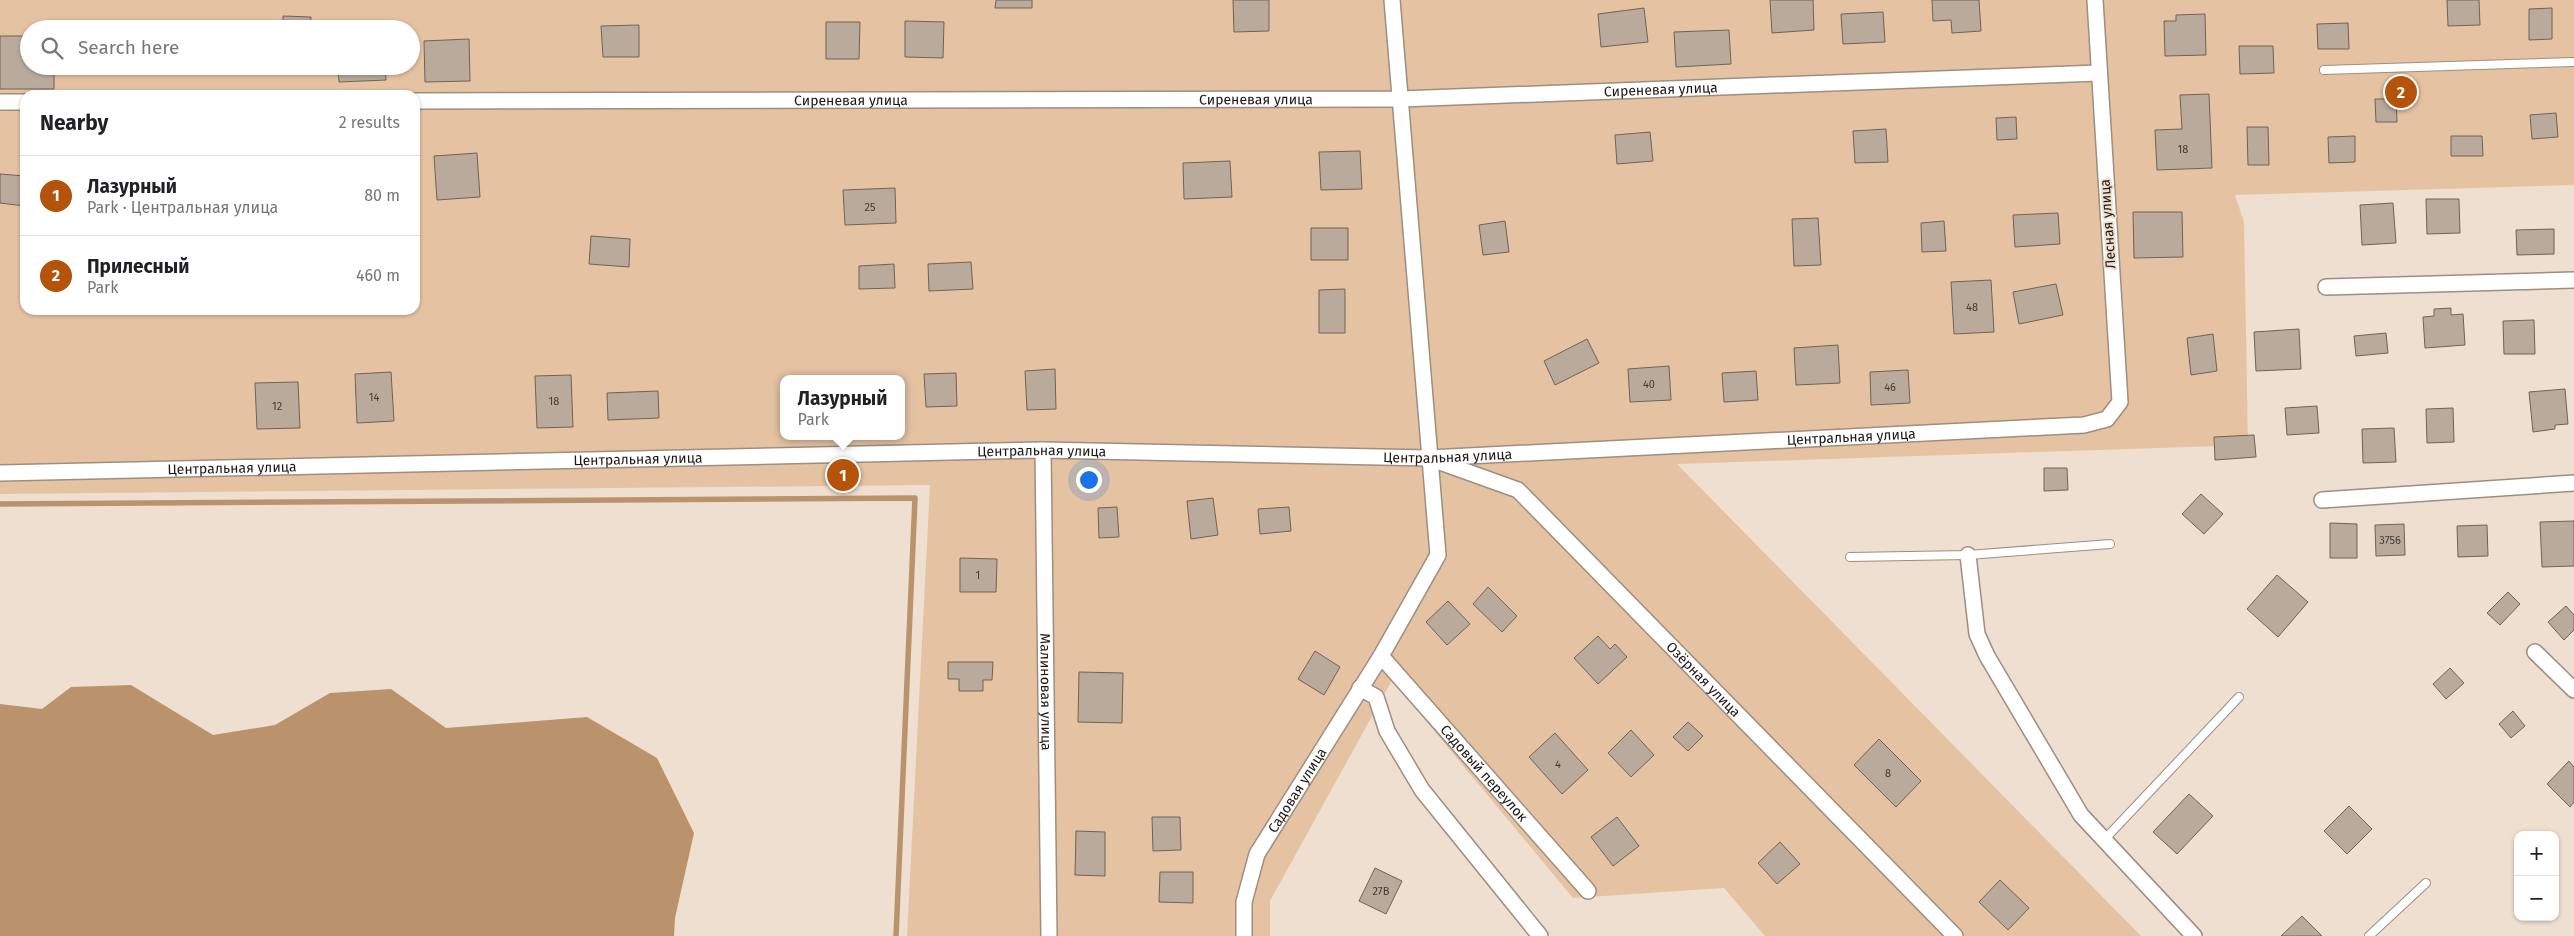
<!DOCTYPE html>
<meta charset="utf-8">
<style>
body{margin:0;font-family:"Fira Sans",sans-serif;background:#f6f6f6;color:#202124}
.controls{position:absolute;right:15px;bottom:15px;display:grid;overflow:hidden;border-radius:10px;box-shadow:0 1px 4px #0004}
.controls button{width:45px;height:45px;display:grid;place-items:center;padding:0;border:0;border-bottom:1px solid #e0e0e0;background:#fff;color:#202124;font:25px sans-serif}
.you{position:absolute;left:1088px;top:479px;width:18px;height:18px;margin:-12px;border:4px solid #fff;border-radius:50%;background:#1a73e8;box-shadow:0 0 0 8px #1a73e833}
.badge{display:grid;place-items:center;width:32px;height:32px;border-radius:50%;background:#b45309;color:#fff;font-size:16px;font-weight:700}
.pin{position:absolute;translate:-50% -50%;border:2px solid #fff;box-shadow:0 1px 5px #0006}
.popup{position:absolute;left:780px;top:375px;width:125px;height:65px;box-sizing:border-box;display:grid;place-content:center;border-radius:10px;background:#fff;filter:drop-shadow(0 1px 4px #0005);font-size:16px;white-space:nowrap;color:#757577}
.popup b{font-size:19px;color:#202124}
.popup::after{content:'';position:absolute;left:50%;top:100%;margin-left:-10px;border:10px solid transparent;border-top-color:#fff}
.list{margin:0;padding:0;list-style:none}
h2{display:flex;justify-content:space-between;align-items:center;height:65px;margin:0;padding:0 20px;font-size:21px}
h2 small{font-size:16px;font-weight:400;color:#757577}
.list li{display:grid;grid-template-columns:32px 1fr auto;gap:15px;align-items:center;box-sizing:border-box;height:80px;padding:0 20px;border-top:1px solid #e0e0e0}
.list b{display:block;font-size:19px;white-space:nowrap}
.list p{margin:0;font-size:16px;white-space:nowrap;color:#757577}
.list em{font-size:16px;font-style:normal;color:#757577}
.icon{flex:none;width:28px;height:28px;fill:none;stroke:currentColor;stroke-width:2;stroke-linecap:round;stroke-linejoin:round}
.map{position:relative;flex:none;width:2574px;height:936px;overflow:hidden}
.search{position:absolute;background:#fff;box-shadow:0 1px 4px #0004;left:20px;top:20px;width:400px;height:55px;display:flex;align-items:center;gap:12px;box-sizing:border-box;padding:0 18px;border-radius:28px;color:#757577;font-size:19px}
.panel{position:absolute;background:#fff;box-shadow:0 1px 4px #0004;left:20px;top:90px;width:400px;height:225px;border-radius:15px}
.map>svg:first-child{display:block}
</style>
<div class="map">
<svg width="2574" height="936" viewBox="0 0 2574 936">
<rect width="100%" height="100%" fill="#efdfd0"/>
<path fill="#e5c3a2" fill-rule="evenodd" d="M0,0h2574v185l-339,10 9,27 4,223 -571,19 464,472h-376l-41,-48 -151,10 -181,-218 -122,221v35h-363l23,-451 -930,9zM29,29h382v37h-382zM25,95h390v215h-390zM784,379h118v57h-118z"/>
<path fill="#ba936c" d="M131,685l82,50 62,-10 55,-32 61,-4 55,39 141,-11 70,41 37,75 -19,85 -1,18h-674v-232l42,5 29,-22z"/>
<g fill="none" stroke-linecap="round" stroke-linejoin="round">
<path stroke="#ba936c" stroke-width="5.5" d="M0,504l915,-6 -19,438"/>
</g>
<path fill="#b9aa9c" stroke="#706255" d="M996,0h36v8h-37z
M1233,0h36v31l-35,1z
M1770,0h43l1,30 -42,3z
M1932,0h47l2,31 -29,2 -1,-13 -18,1z
M2447,0h32l1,25 -32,1z
M1644,8l4,34 -47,5 -3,-33z
M2552,8v31l-23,1v-31z
M1883,12l2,30 -42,2 -2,-30z
M2205,14l1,41 -41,1 -1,-35h12v-6z
M283,16l28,1 -1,12h-27z
M905,21l39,1 -1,36 -38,-1z
M826,22h34l-1,37h-33z
M2348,23l1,26h-31l-1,-25z
M639,25v32h-36l-2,-31z
M1729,30l2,34 -55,3 -2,-35z
M0,36h29v30h25v23h-54z
M469,39l1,42 -45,1 -1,-41z
M2239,46h34l1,27 -34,1z
M338,66h47l1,14 -47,2z
M2209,94l3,74 -55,2 -2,-40 27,-1 -2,-34z
M2375,99h21l1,23h-21z
M2556,113l2,24 -26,2 -2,-24z
M2016,117l1,22 -20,1 -1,-22z
M2247,127h21l1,38h-21z
M1886,129l2,33 -33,1 -2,-32z
M1650,132l3,29 -36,3 -2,-29z
M2355,136v26l-26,1 -1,-26z
M2451,136h31l1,20h-32z
M1360,151l2,38 -41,1 -2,-38z
M477,153l3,44 -43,3 -3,-44z
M1230,161l2,36 -48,2 -1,-36z
M0,174l25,2v30l-25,-3z
M895,188l1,35 -51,2 -2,-35z
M2426,199h33l1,34 -33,1z
M2393,203l3,40 -34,2 -2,-40z
M2133,212h49l1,45 -49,1z
M2058,213l2,31 -45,3 -2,-32z
M1818,218l3,47 -27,1 -2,-47z
M1505,221l4,31 -26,3 -4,-30z
M1944,221l2,30 -24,1 -1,-29z
M1311,228h37v32h-37z
M2554,229v25l-37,1 -1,-25z
M591,236l39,3 -1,28 -40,-3z
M971,262l2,27 -44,2 -1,-27z
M894,264l1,24 -36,1v-23z
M1991,280l3,52 -40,2 -3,-52z
M2056,284l7,31 -44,9 -6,-32z
M1345,289v44h-26v-43z
M2451,308v7l12,-1 2,31 -40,3 -2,-31 11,-1v-7z
M2534,320l1,34h-31l-1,-33z
M2299,329l2,40 -45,2 -2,-39z
M2386,333l2,20 -32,3 -2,-20z
M2213,334l4,37 -26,4 -4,-37z
M1587,339l12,24 -44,22 -11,-24z
M1838,345l2,38 -44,2 -2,-37z
M1669,366l2,34 -41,2 -2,-33z
M1055,369l1,40 -29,1 -2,-39z
M1908,370l2,33 -39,2 -1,-33z
M1756,371l2,29 -34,2 -2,-29z
M391,372l3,49 -37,2 -2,-49z
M956,373l1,33 -31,1 -2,-33z
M571,375l2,52 -36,1 -2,-52z
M298,382l2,46 -43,1 -2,-46z
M2565,389l3,35 -13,1v4l-22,3 -4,-40z
M658,391l1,27 -51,2 -1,-27z
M2317,406l2,27 -32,2 -2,-27z
M2453,408l1,34 -27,1 -1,-34z
M2394,428l2,34 -33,1 -1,-34z
M2254,435l2,22 -41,3 -1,-23z
M2044,468h23l1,22 -24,1z
M2201,494l22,20 -19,20 -22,-20z
M1213,498l5,37 -27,4 -4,-38z
M1117,507l2,30 -20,1 -1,-30z
M1289,507l2,24 -31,3 -2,-25z
M2574,521v45l-32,1 -2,-45z
M2330,523l27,1v34h-27z
M2404,524l1,31 -29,1 -1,-31z
M2487,525l1,31 -30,1 -1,-31z
M960,558l37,1 -1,33h-36z
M2277,575l31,27 -30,35 -31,-28z
M1488,587l29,29 -15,16 -29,-28z
M2508,592l12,12 -20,21 -13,-12z
M1448,601l22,23 -23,21 -21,-23z
M2566,606l8,9v15l-10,10 -16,-18z
M1598,636l12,13 5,-5 12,13 -29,27 -24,-26z
M1315,651l25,16 -16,28 -26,-16z
M948,662h45l-1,18h-9v11h-24v-12h-11z
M2450,668l14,15 -18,16 -13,-15z
M1079,672l44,1 -1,50 -44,-1z
M2513,711l12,15 -14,12 -12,-14z
M1688,722l15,14 -15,15 -15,-14z
M1631,730l23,25 -23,22 -23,-24z
M1555,733l33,37 -26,24 -33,-37z
M1879,739l42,42 -25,26 -42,-42z
M2569,761l5,6v35l-4,5 -23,-23z
M2189,794l24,22 -36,38 -24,-22z
M2349,806l23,23 -25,25 -23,-23z
M1152,817h28l1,33 -28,1z
M1617,817l22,29 -26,20 -22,-29z
M1076,831l29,1v44l-30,-1z
M1780,842l20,22 -23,20 -19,-21z
M1375,868l27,13 -16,33 -27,-13z
M1160,872h33v31l-34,-1z
M2000,880l29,28 -21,22 -29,-28z
M2302,916l20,20h-41z"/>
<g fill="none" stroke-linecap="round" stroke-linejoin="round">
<g stroke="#9d8e80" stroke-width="10">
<path id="lane" d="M2324,70l250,-8
M1850,557l118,-2 142,-11
M2104,840l135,-143
M2369,936l57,-53"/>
</g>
<g stroke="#9d8e80" stroke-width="18">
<g id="street">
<path id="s1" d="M415,101l986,-2 697,-26"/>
<path d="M0,102h25"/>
<path d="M2326,287l248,-7"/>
<path id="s2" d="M1043,450l6,486"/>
<path id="s3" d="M1437,461l81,29 437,446"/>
<path id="s4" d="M0,473l1043,-23 386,8 655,-33 23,-6 13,-17 -25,-402"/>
<path d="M2322,500l252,-17"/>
<path d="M1968,555l9,79 10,22 94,159 113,121"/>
<path d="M2535,652l39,38"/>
<path id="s5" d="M1381,656l207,235"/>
<path d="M1360,688l16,9 11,34 35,59 118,146"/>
<path id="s6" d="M1244,936v-34l13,-48 124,-198 57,-101 -46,-555"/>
</g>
</g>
<use href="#lane" stroke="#fff" stroke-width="8"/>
<use href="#street" stroke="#fff" stroke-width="15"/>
</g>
<g text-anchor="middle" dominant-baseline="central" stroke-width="4" stroke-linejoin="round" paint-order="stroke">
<g font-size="11" fill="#443c34">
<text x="2183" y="149">18</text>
<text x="870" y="207">25</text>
<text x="1972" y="307">48</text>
<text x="1649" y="384">40</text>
<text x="1890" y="387">46</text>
<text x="374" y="397">14</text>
<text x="554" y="401">18</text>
<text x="277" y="406">12</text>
<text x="2390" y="540">3756</text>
<text x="978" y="575">1</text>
<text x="1558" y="764">4</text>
<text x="1888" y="773">8</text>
<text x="1381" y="891">27В</text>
</g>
<g font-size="14" fill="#1d1712" stroke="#efdfd0">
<text stroke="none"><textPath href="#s1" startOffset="1246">Сиреневая улица</textPath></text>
<text stroke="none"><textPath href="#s1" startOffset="841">Сиреневая улица</textPath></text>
<text stroke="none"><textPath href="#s1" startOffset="436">Сиреневая улица</textPath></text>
<text transform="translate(2108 224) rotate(-94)">Лесная улица</text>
<text stroke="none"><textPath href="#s4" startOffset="1852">Центральная улица</textPath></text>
<text stroke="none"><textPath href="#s4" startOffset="1042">Центральная улица</textPath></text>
<text stroke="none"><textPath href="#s4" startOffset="1448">Центральная улица</textPath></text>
<text stroke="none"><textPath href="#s4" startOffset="638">Центральная улица</textPath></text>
<text stroke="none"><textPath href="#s4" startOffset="232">Центральная улица</textPath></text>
<text stroke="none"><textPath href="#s3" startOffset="351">Озёрная улица</textPath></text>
<text stroke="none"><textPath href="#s2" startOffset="242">Малиновая улица</textPath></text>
<text stroke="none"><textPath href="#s5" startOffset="156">Садовый переулок</textPath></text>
<text stroke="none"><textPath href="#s6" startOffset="159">Садовая улица</textPath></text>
</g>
</g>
</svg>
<div class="controls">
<button>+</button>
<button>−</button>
</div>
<div class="you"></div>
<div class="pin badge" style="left:843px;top:475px">1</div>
<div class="popup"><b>Лазурный</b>Park</div>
<div class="pin badge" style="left:2401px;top:92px">2</div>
<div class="search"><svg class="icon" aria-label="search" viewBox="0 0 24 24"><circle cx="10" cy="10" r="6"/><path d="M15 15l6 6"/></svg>Search here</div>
<section class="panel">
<h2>Nearby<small>2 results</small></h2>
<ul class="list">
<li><span class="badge">1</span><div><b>Лазурный</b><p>Park · Центральная улица</p></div><em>80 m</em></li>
<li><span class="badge">2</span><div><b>Прилесный</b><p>Park</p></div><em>460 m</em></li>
</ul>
</section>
</div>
